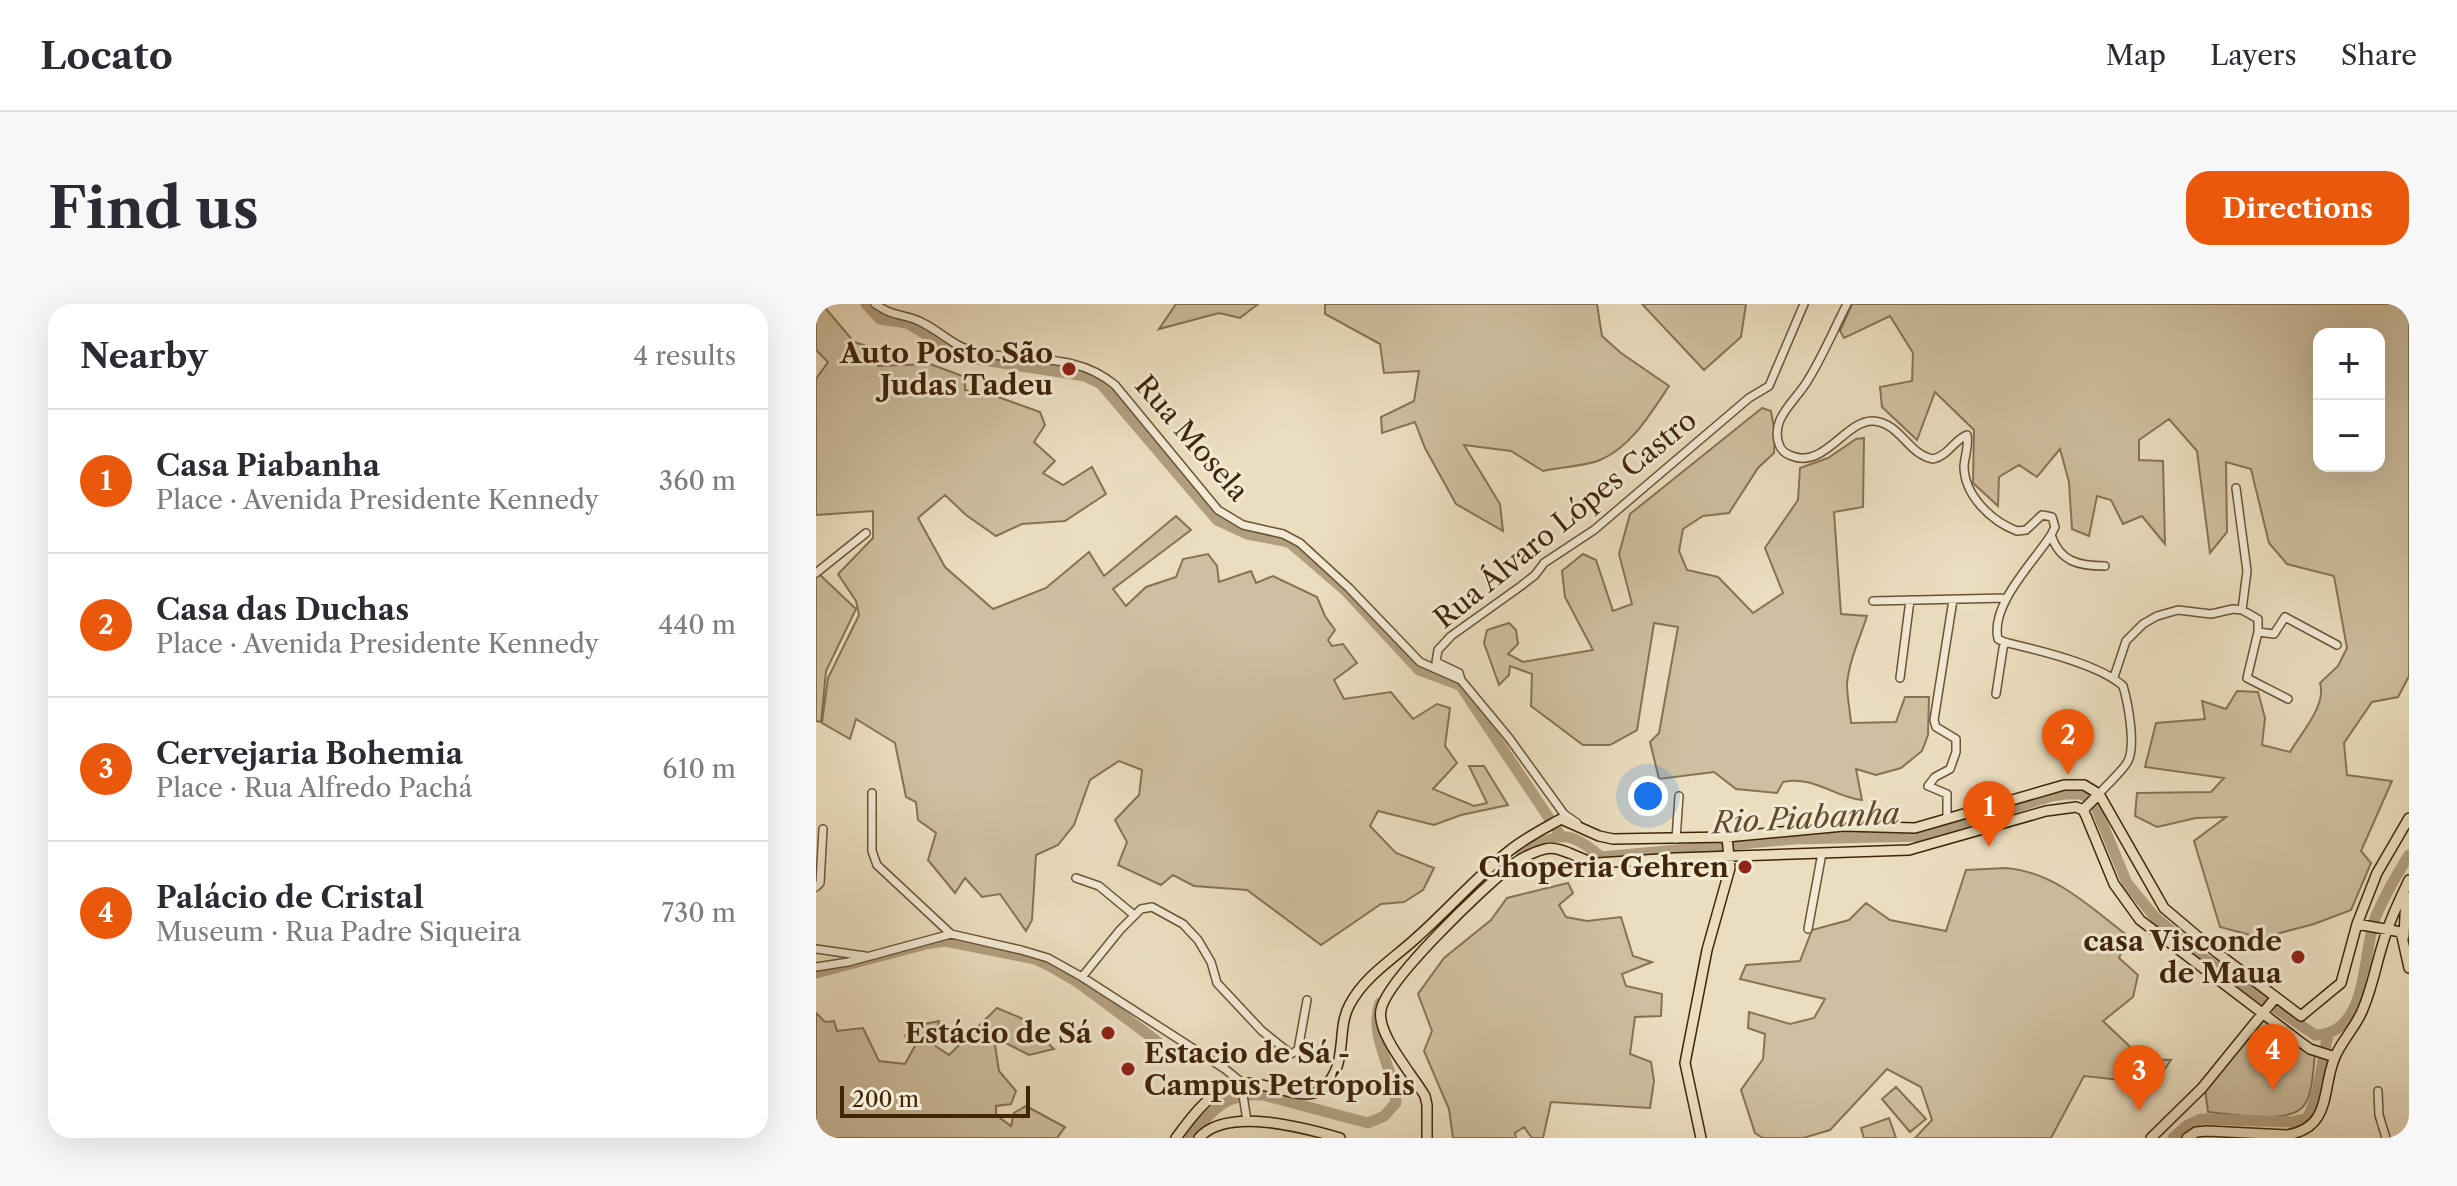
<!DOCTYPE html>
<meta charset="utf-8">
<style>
body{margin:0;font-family:"Libre Caslon Text",serif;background:#f7f7f7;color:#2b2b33}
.controls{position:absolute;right:24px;top:24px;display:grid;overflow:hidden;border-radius:16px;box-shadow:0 8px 32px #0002}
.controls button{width:72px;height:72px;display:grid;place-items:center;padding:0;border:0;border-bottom:2px solid #e1e1e2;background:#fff;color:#2b2b33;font:40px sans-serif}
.scale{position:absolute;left:24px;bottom:20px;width:190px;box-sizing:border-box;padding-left:8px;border:4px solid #402507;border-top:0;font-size:22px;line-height:28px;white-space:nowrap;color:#402507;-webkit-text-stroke:6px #f2ead5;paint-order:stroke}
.you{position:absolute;left:832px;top:492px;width:28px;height:28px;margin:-20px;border:6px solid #fff;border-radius:50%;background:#1a73e8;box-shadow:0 0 0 12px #1a73e833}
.badge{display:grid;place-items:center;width:52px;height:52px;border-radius:50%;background:#ea580c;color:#fff;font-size:26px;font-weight:700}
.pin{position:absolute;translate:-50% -66px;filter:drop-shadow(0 2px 4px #0008)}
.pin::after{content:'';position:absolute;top:42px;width:28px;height:24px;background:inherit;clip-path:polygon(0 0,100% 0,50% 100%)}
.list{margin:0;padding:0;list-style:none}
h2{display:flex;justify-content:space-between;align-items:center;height:104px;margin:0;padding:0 32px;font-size:34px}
h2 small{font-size:26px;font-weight:400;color:#7c7c81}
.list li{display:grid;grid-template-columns:52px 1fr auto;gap:24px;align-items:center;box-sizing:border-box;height:144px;padding:0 32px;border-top:2px solid #e1e1e2}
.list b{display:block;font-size:30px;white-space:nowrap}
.list p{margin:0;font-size:26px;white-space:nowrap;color:#7c7c81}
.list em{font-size:26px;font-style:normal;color:#7c7c81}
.map{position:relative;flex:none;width:1593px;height:834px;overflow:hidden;border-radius:24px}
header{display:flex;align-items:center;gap:48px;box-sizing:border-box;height:112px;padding:0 40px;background:#fff;border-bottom:2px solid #e1e1e2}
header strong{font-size:38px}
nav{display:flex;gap:44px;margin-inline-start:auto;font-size:28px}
.intro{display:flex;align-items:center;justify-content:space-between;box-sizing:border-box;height:192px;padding:0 48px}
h1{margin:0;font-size:56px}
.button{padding:20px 36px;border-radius:24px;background:#ea580c;color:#fff;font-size:28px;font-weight:700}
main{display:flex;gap:48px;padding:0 48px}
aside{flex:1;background:#fff;border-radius:24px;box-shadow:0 8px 32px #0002}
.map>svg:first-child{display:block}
</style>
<header>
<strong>Locato</strong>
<nav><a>Map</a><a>Layers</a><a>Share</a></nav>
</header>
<div class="intro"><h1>Find us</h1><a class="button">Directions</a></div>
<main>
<aside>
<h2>Nearby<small>4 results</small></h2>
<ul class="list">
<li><span class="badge">1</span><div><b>Casa Piabanha</b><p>Place · Avenida Presidente Kennedy</p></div><em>360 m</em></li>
<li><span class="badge">2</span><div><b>Casa das Duchas</b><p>Place · Avenida Presidente Kennedy</p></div><em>440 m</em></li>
<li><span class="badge">3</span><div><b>Cervejaria Bohemia</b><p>Place · Rua Alfredo Pachá</p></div><em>610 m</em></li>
<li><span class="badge">4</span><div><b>Palácio de Cristal</b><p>Museum · Rua Padre Siqueira</p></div><em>730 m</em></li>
</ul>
</aside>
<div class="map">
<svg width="1593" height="834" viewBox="0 0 1593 834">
<rect width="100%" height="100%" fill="#ebdebf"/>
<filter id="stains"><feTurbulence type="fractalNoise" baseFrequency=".0025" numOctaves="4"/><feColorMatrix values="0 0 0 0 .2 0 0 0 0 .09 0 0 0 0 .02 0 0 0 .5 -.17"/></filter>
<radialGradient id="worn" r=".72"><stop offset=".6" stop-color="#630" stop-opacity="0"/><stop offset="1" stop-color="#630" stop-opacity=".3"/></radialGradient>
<path fill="#cebfa0" stroke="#877254" stroke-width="2" fill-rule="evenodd" d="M2,0h4l32,38 19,6 5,18 52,-2 35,13v13l33,7 42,15 5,13 -11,17 21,19 -12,12 20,12 29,-18 14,27 -41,27 -43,3 -26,12 -30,-21 -21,-20 -27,23 27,49 48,42 53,-21 43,-36 15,24 72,-60 15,14 -78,59 13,17 20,-19 30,-10 7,-18 25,-5 9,12 2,16 32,-11 5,12 17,-7 44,21 8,19 10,14 -7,10 4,6 11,-2 14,19 -23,17 10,19 47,-7 22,27 24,-15 13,4 -5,38 12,17 -24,26 41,17 13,-3 -18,-37h15l24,39 -47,10 -27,10 -56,-14 -8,15 26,27 38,15 -11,22 -19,12 -23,2 -60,41 -74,-55 -53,-4 -21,-11 -12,10 -43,-20 9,-23 -12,-22 24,-25 3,-25 -23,-9 -29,19 -16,45 -16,20 -22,10 -4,65 -6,11 -26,-37 -18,3 -17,-19 -10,15 -27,-33 8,-27 -18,-13 -2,-18 -10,-5 -11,-54 -39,-24 -6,20 -28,-16 6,-45 31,-63 -3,-14 -18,-27 35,-36v-27l-57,4v-136l12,-17 -12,-12v-44z
M360,0h82l-18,14 -21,-5 -60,16z
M509,0h272l5,32 19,17 48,33c-18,27 -38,61 -69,74 -10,5 -43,8 -57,11l-32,-20 -47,-6 36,59 3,27 -47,-27 -31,-56 -10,-26 -33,11 -1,-16 33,-16 5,-30 -35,2 -4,-29 -55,-30z
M826,0h104l-5,33 -37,33z
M1036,0h557v372l-11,21 -26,5 -28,41 3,32 45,6 -31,70 10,12 -20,47 -37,14 -53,14 -41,-11 -26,-86 32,-24 -30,1 -39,9 -22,-11 2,-23 74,-1 13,-14 -79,-11 11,-44 49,-4 -3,-18 24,8 11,-18 21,1 7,26 -3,27 28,7c11,-19 37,-47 30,-69l18,-17 9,-18 -13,-72 -47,-12 -18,-21 -18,-74 -25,-7 1,70 -17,21 -13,-102 -28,-32 -30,21v20l24,1 2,83 -23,-28 -19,8 -12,-24 -14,-4 -8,40 -17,-7 -3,-47 -9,-33 -23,28 -18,-12 -20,12 -1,29 -25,-23 1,-53 -39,-38 -18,48 -35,-33 -2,-20 32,-6 1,-28 -23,-37 -46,22 -4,-7zM1503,30h60v132h-60z
M946,104l9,3 4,23 -1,19 -16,15 -29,45 -26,3 -20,13 -4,22 8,19 31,7 35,36 30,-20 -18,-45 33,-48 2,-32 28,-10 28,-19 8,-1 -1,69 -29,5 7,102 26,2c-7,22 -18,45 -20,68 0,13 3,26 4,39l45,-1 9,-25h24l-1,38 -6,16 -21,17 -25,7 -20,-6 6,31c-28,-3 -49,-25 -79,-18l-6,11 -41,-4 -22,-17 -55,7 -9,-37 9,-9 19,-106 -24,-4 -17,107 -27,15h-27l-52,-39 1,-32 -22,-8 -1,9 -10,10 -15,-42 3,-13 22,-7 7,7 2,14 -10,10 15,8 70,-12 -28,-53 -3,-26 21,-17 13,6 17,51 19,-7 -13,-50 11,-40z
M2,269l38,36 -30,62 -5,51 -5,-1v-146z
M1190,564c49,4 84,39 122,68l-9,22 19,17 -5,22 -30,24 40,38 28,1 -20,30 -21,-9 -46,-5 -33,62h-136l17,-18 -11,-33 -34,-18 -57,61 -27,8h-40l-8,-5 -14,-43 22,-31 2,-25 -17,-6 1,-16 41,12 24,-6 11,-19 -85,-20 6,-14 54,-4 12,-31 37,-10 17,-17 24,17 56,11 20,-61z
M752,579l5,10 -14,12 7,12 21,4 34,-4 12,39 19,6 -30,12 4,12 36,8 -1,22 -26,1 -5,37 21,8 3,19 -4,27 -99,-6 -8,36h-11l-8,-11 -9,6 1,5h-63l-4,-29 -25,-58 8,-20 -14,-37 26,-36 47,-38 16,-22z
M181,704l24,10 33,31 -25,6 -27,-14 -7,4 4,26 17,20 -5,13 -15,2v9l15,11 3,-13 12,-7 39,21 -8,11h-241v-125l9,9 9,-1 3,10 26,-3 16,33 26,3 11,-20 -11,-8 5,-9 29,-6 -5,24 15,10z
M1448,715l35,28 16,7c-2,15 -2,38 -10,50 -13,22 -74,10 -97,8l-3,-23z
M1080,783l30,32 -16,13 -28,-33z
M1073,814l7,20h-32l-3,-10z"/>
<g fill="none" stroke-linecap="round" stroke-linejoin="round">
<path stroke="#b19f80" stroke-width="11" d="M50,0l14,15 27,4 57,34 121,19 16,8 116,136 30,14 42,8 56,48 74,80 41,15 101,151
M705,551c37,-23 47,-26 80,2l193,-18 130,-3 128,-40 14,-2h14l9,4 7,10 31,75 27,33 49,42 112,77c55,-1 46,-81 61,-119 9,-21 21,-42 33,-61
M0,669l110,-29 19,-3 90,18 15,7 29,17 79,59
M374,834c20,-27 37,-46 73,-43l105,28 16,-7 12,-13c-1,-34 -28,-65 -16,-100
M1357,834l13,-12 15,-7 91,3 15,-4c12,-18 15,-60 21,-83"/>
<g stroke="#6b5335" stroke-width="10">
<path id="minor" d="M59,0c20,14 28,9 46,18 21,10 35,27 59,31 47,9 96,-1 135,32l103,125 25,15 40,9 17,9 49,45 71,74 41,18 48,58 55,76 13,9
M1031,0c-13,25 -24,52 -39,76 -8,14 -22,26 -28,40 -3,7 -4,17 -1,24 2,7 7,10 13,12 32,13 54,-36 81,-35 28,2 34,33 60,38 16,-4 21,-19 34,-24 2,10 -2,20 -3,31 0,29 27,55 53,65l9,-1 16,-15 10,2 3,10 -4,8c-18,28 -61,70 -53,104l6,3c33,8 95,22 119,44 5,17 13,59 5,75 -5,10 -21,23 -29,33
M1420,184l11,83 -5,39
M1235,231c9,27 28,31 54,31
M0,269l50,-40
M1057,297l133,-3
M1442,328l16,2 11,-17 52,28
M1298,373l12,-36 17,-17 14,-8 21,-6 33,4 22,-5 9,1 16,9v13l-11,46 41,21
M1084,374l10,-78
M645,376l-2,-7 -23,-11 2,-12 13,-14 70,-50 14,-11 9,-12 50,-33 155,-132 20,-12 35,-82
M1180,390l8,-52
M56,489v58l5,14 74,69
M1131,514v-24l-19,-8 7,-9 15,-8 6,-17v-13l-20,-12 -2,-7 19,-120
M860,535l3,-43
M260,574l23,8 35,29
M0,583l4,-4 3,-54
M992,625l14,-76
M0,645l49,7
M0,663l32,-5 103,-28 70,16 27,8 34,19 143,92 16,13 6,39
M266,673l38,-47 21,-21 11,-2 31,17 15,16 13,22 6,21 45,48 29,23 7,-4 9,-50
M1562,787l1,24 7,23"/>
</g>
<g stroke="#402507" stroke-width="12">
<path id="major" d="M1267,506l16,-16
M1541,620l44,8 8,36
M1588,632l2,-40
M360,834c14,-19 30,-41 52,-52 28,-13 75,20 94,3 28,-24 13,-59 28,-85 15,-28 42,-44 65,-65 32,-28 60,-61 94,-88 16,-13 34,-22 52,-32l38,17 14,3 114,-2 117,-11 71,2 149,-43h20l15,9 65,114 52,44 85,64 40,-33 16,-59 20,-51 32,-55
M383,834c28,-32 106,-10 141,0
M611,834v-33l-2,-9c-12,-21 -49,-62 -44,-86 5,-30 104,-124 131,-145 10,-7 21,-13 33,-16 16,-4 36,12 52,14l79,-5 233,-8 137,-39 30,-4 7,3 3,6 28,68 26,36 159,121 11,8 25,8
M885,834l-16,-75 22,-113 23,-82 -3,-31
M1335,834l51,-50 74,-91
M1371,834l9,-6 11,-1 80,4c46,-8 34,-46 48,-78 7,-17 21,-30 28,-48 9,-21 13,-44 20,-66 6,-22 16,-42 26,-63"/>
</g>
<use href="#minor" stroke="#f2ead5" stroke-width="7"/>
<use href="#major" stroke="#ebdebf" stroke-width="9"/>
</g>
<g fill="#8f2418" stroke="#f2ead5" stroke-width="3">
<circle cx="253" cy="65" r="8"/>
<circle cx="929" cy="563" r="8"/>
<circle cx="1482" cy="653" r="8"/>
<circle cx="292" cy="729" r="8"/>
<circle cx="312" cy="765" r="8"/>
</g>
<g text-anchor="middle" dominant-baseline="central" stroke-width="6" stroke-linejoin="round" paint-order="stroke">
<g font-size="28" font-weight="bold" fill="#402507" stroke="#f2ead5" text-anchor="end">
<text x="237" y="49">Auto Posto São<tspan x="237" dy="32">Judas Tadeu</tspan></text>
<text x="913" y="563">Choperia Gehren</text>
<text x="1466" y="637">casa Visconde<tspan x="1466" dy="32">de Maua</tspan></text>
<text x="276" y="729">Estácio de Sá</text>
<text x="328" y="749" text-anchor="start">Estacio de Sá -<tspan x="328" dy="32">Campus Petrópolis</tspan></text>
</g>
<g font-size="28" fill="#402507" stroke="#f2ead5">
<text transform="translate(376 134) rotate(49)">Rua Mosela</text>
<text transform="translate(749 215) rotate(-39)">Rua Álvaro Lópes Castro</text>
</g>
<g font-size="30" font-style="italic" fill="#624a2b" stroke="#f2ead5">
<text transform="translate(990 514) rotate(-3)">Rio Piabanha</text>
</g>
</g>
<rect width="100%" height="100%" filter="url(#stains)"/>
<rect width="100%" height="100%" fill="url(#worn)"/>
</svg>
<div class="controls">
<button>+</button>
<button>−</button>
</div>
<div class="scale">200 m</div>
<div class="you"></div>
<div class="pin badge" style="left:1173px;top:543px">1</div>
<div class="pin badge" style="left:1252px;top:471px">2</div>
<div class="pin badge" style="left:1323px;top:807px">3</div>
<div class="pin badge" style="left:1457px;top:786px">4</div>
</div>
</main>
